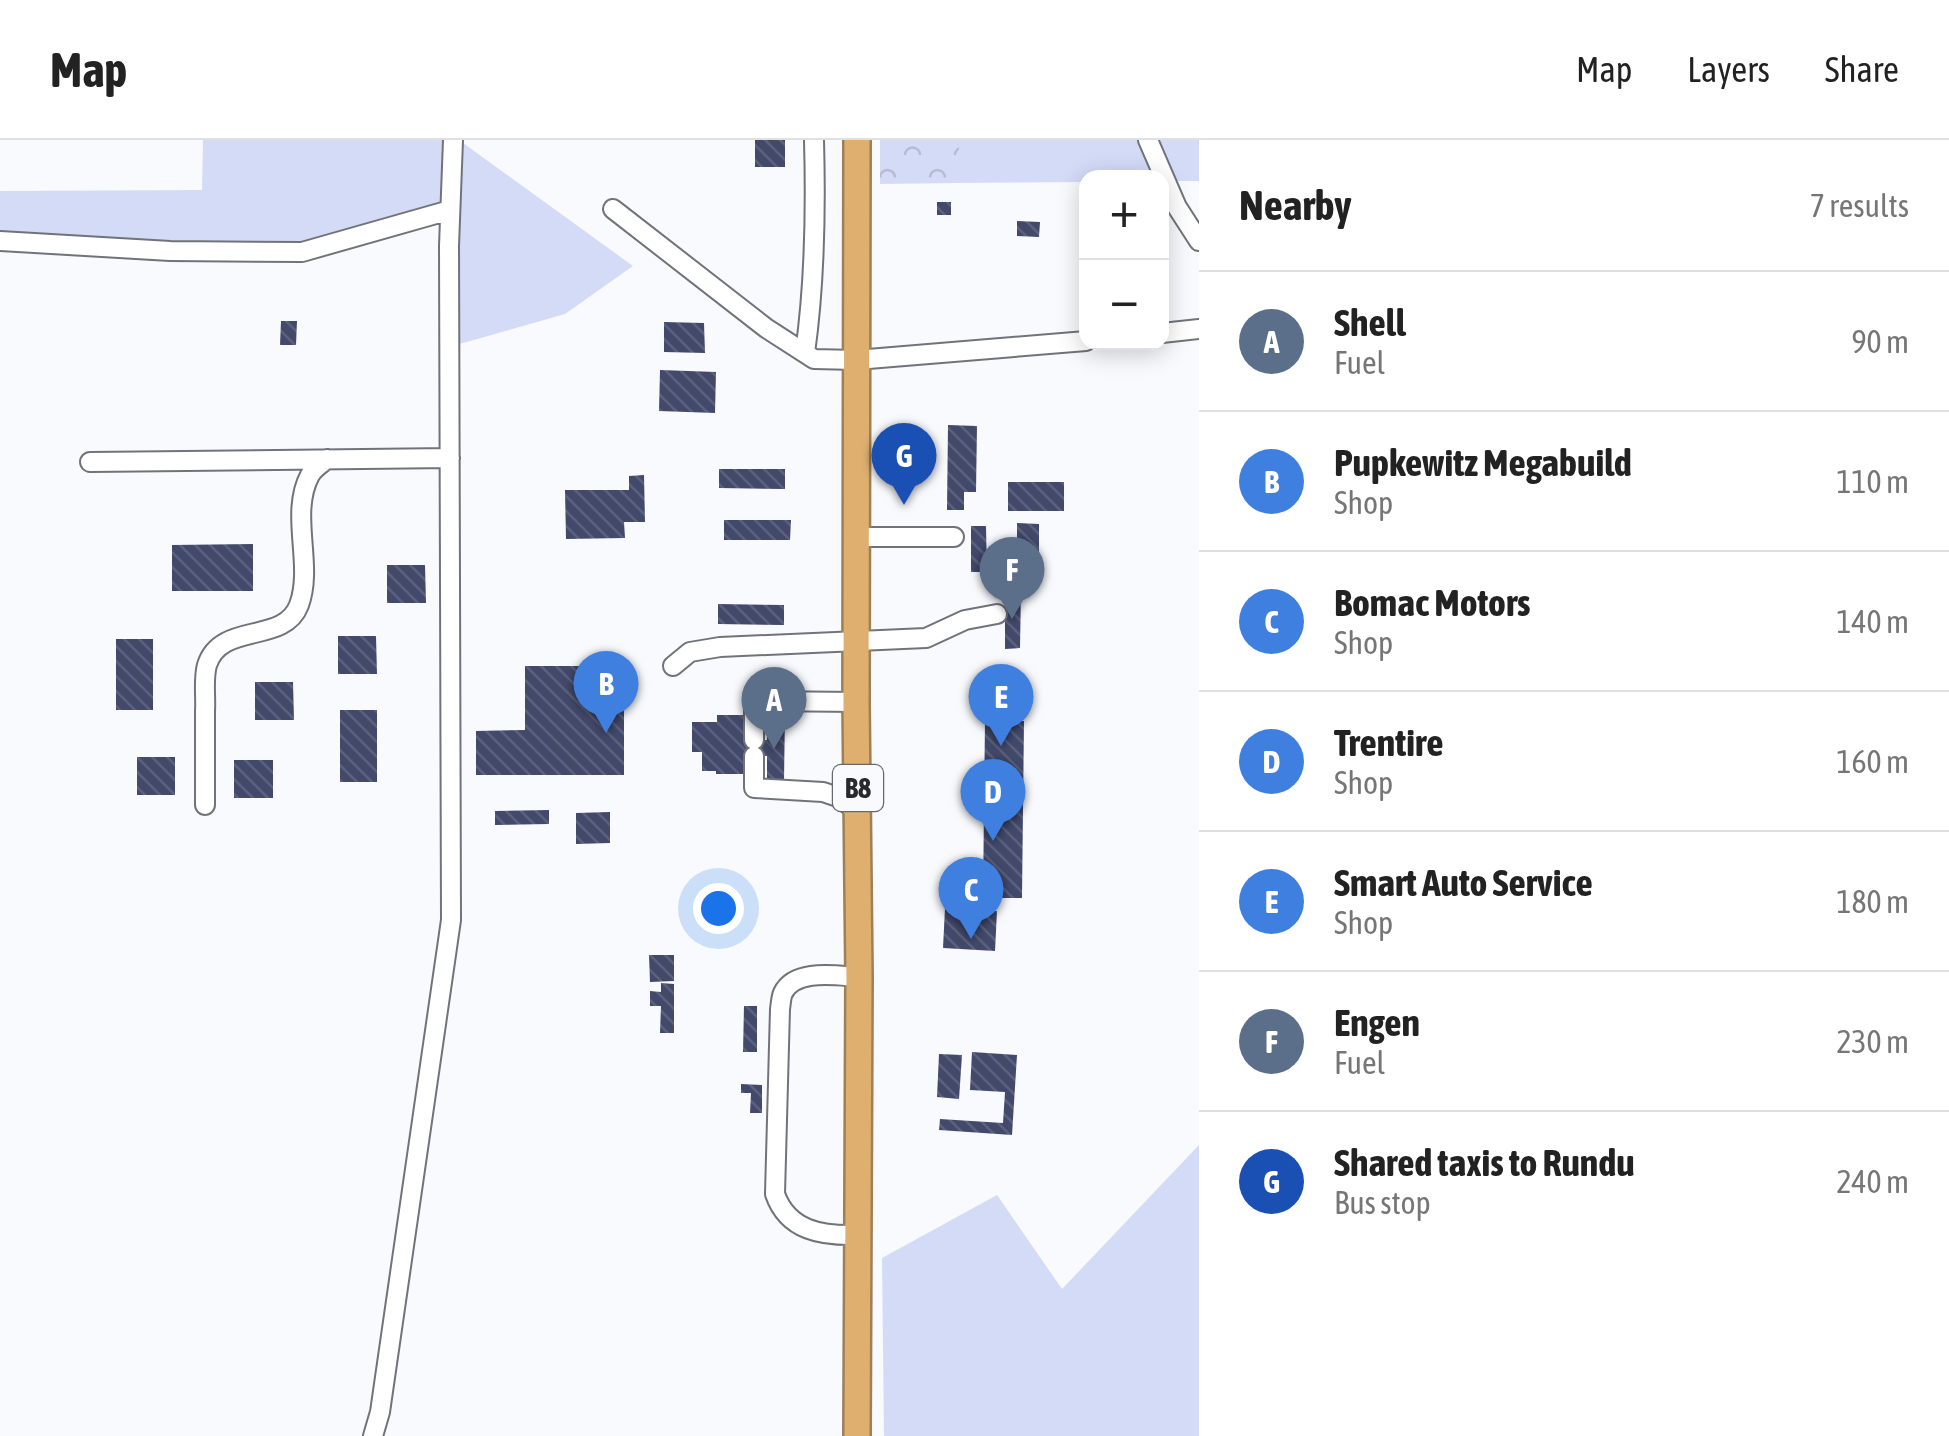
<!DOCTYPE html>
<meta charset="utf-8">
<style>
body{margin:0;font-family:"Asap Condensed",sans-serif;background:#f6f6f6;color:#222}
.controls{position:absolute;right:30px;top:30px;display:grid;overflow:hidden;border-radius:20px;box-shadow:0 5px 25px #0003}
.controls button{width:90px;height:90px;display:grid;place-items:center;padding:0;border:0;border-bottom:2px solid #e0e0e0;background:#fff;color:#222;font:50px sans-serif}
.you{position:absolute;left:718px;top:768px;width:35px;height:35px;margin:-25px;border:8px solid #fff;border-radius:50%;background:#1a73e8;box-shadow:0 0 0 15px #1a73e833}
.badge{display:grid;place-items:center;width:65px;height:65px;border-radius:50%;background:#b45309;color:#fff;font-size:32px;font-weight:700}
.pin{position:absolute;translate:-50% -82px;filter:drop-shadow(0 2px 5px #0008)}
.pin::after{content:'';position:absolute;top:52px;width:35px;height:30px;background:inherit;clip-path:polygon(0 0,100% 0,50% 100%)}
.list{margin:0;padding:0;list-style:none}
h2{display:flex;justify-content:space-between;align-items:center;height:130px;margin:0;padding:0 40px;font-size:42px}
h2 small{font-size:32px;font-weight:400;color:#767676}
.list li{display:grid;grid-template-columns:65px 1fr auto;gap:30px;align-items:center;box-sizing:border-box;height:140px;padding:0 40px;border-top:2px solid #e0e0e0}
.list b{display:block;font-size:38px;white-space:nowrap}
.list p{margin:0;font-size:32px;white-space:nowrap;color:#767676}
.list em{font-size:32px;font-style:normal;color:#767676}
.map{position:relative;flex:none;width:1199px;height:1296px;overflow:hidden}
header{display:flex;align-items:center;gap:60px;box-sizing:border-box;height:140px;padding:0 50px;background:#fff;border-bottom:2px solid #e0e0e0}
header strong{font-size:48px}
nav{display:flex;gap:55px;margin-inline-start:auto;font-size:35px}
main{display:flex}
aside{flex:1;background:#fff}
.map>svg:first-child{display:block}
</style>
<header>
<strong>Map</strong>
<nav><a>Map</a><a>Layers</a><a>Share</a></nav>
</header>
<main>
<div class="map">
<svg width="1199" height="1296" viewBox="0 0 1199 1296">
<defs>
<pattern id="forest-crowns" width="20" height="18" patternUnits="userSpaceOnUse" patternTransform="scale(2.5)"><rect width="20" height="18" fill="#d4dbf7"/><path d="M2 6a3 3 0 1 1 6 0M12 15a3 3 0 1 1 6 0" fill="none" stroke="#b6bcd4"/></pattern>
<pattern id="building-back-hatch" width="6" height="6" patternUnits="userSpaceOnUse" patternTransform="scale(2.5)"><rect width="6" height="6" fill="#42496b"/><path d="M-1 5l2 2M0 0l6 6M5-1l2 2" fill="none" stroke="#5b617c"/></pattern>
</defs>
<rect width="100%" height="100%" fill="#f9fafe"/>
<path fill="#d4dbf7" d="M203,0h256l174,126 -68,48 -116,33 1,-136 -148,41 -302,-11v-50l202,-1z
M959,0h240v41h-37v-3h-76v4l-127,1z
M1199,1005v291h-315l-2,-178 115,-63 65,94z"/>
<path fill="url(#forest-crowns)" d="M880,0h79v43l-79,1z"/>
<path fill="url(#building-back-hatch)" d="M755,0h30v27h-30z
M937,62h14v13h-14z
M1017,81l23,1 -1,15 -22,-1z
M281,181h16l-1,24h-16z
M664,182l40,1 1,30 -41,-1z
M660,230l56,2 -1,41 -56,-2z
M948,285l29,1 -1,66h-12v18h-17z
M719,329h66v20l-66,-1z
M644,335l1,47h-21l1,16 -59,1 -1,-49h64v-14z
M1008,342h56v29h-56z
M724,380h67l-1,20h-66z
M1017,383l22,1v56l-22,1z
M971,386h15l1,46h-16z
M253,404v47h-81v-46z
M387,425h38l1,38h-39z
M1005,449h16l-1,59 -15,1z
M718,464l66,1v20l-66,-1z
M338,496h38l1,38h-39z
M116,499h37v71h-37z
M525,526h99v109h-148v-44l49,-1z
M255,542h38l1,38h-39z
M340,570h37v72h-37z
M767,572h18l-1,69h-17v-25h-21v18h-30v-3h-14v-19h-10v-30h25v-7h27v25h23z
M985,580l39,1 -2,177h-39z
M137,617h38v38h-38z
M234,620h39v38h-39z
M549,670v14l-54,1v-14z
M610,672v31l-34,1v-31z
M945,768l52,3 -2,40 -52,-3z
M649,815h25v26l-24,1z
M661,843l13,1v49h-14l1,-27h-11v-15l11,1z
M744,866h13v46h-14z
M972,912l45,3 -5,80 -73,-5 1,-11 63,4 2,-31 -35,-2z
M939,914l23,1 -3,44 -22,-2z
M741,944l21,1v28h-12l1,-20h-10z"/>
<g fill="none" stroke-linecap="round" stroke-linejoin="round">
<g stroke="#71737b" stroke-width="22">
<path id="minor" d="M1148,0l29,67 22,34
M613,69l153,119 48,31 42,1 230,-19
M0,101l170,10 132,1 148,-42
M1162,193l37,-4
M805,213c10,-71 11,-141 9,-213
M90,322l360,-4
M856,397h98
M673,526l17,-14 30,-5 206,-9 39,-18 32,-6
M754,600v-39l102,1
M754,616v32l69,4 15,5 21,15
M205,665c0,-31 0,-62 0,-94 1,-14 -2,-32 2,-46 14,-44 77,-20 92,-60 15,-41 -10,-91 11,-130 4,-7 11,-11 17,-16
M857,1095c-35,1 -69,-4 -82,-41l5,-185c1,-6 1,-12 3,-16 12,-25 55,-17 76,-16
M373,1296l7,-24 71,-492 -2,-674 4,-106"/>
</g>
<g stroke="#9e8058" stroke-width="30">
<path id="highway" d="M857,0l-1,562 3,275 -2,459"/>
</g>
<use href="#minor" stroke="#fff" stroke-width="18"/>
<use href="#highway" stroke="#deaf6f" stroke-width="25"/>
</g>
<g text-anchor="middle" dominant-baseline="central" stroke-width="10" stroke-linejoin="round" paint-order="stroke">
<rect fill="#f9fafe" stroke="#67686b" stroke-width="2.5" x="833" y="625" width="50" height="46" rx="8"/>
<g font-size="28" font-weight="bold" fill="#28292c">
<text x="858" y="648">B8</text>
</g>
</g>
</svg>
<div class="controls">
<button>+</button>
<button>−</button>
</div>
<div class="you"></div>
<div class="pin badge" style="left:774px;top:609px;background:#5c6f8a">A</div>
<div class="pin badge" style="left:606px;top:593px;background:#3f7fe0">B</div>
<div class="pin badge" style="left:971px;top:799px;background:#3f7fe0">C</div>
<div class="pin badge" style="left:993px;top:701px;background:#3f7fe0">D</div>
<div class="pin badge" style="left:1001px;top:606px;background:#3f7fe0">E</div>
<div class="pin badge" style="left:1012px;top:479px;background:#5c6f8a">F</div>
<div class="pin badge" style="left:904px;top:365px;background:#1a4fb4">G</div>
</div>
<aside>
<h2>Nearby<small>7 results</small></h2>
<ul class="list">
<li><span class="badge" style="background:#5c6f8a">A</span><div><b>Shell</b><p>Fuel</p></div><em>90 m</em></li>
<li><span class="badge" style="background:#3f7fe0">B</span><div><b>Pupkewitz Megabuild</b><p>Shop</p></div><em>110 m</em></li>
<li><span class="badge" style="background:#3f7fe0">C</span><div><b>Bomac Motors</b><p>Shop</p></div><em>140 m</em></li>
<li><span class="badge" style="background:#3f7fe0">D</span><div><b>Trentire</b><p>Shop</p></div><em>160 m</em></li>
<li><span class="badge" style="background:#3f7fe0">E</span><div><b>Smart Auto Service</b><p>Shop</p></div><em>180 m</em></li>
<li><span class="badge" style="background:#5c6f8a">F</span><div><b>Engen</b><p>Fuel</p></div><em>230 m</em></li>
<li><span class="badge" style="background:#1a4fb4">G</span><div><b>Shared taxis to Rundu</b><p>Bus stop</p></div><em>240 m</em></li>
</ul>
</aside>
</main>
